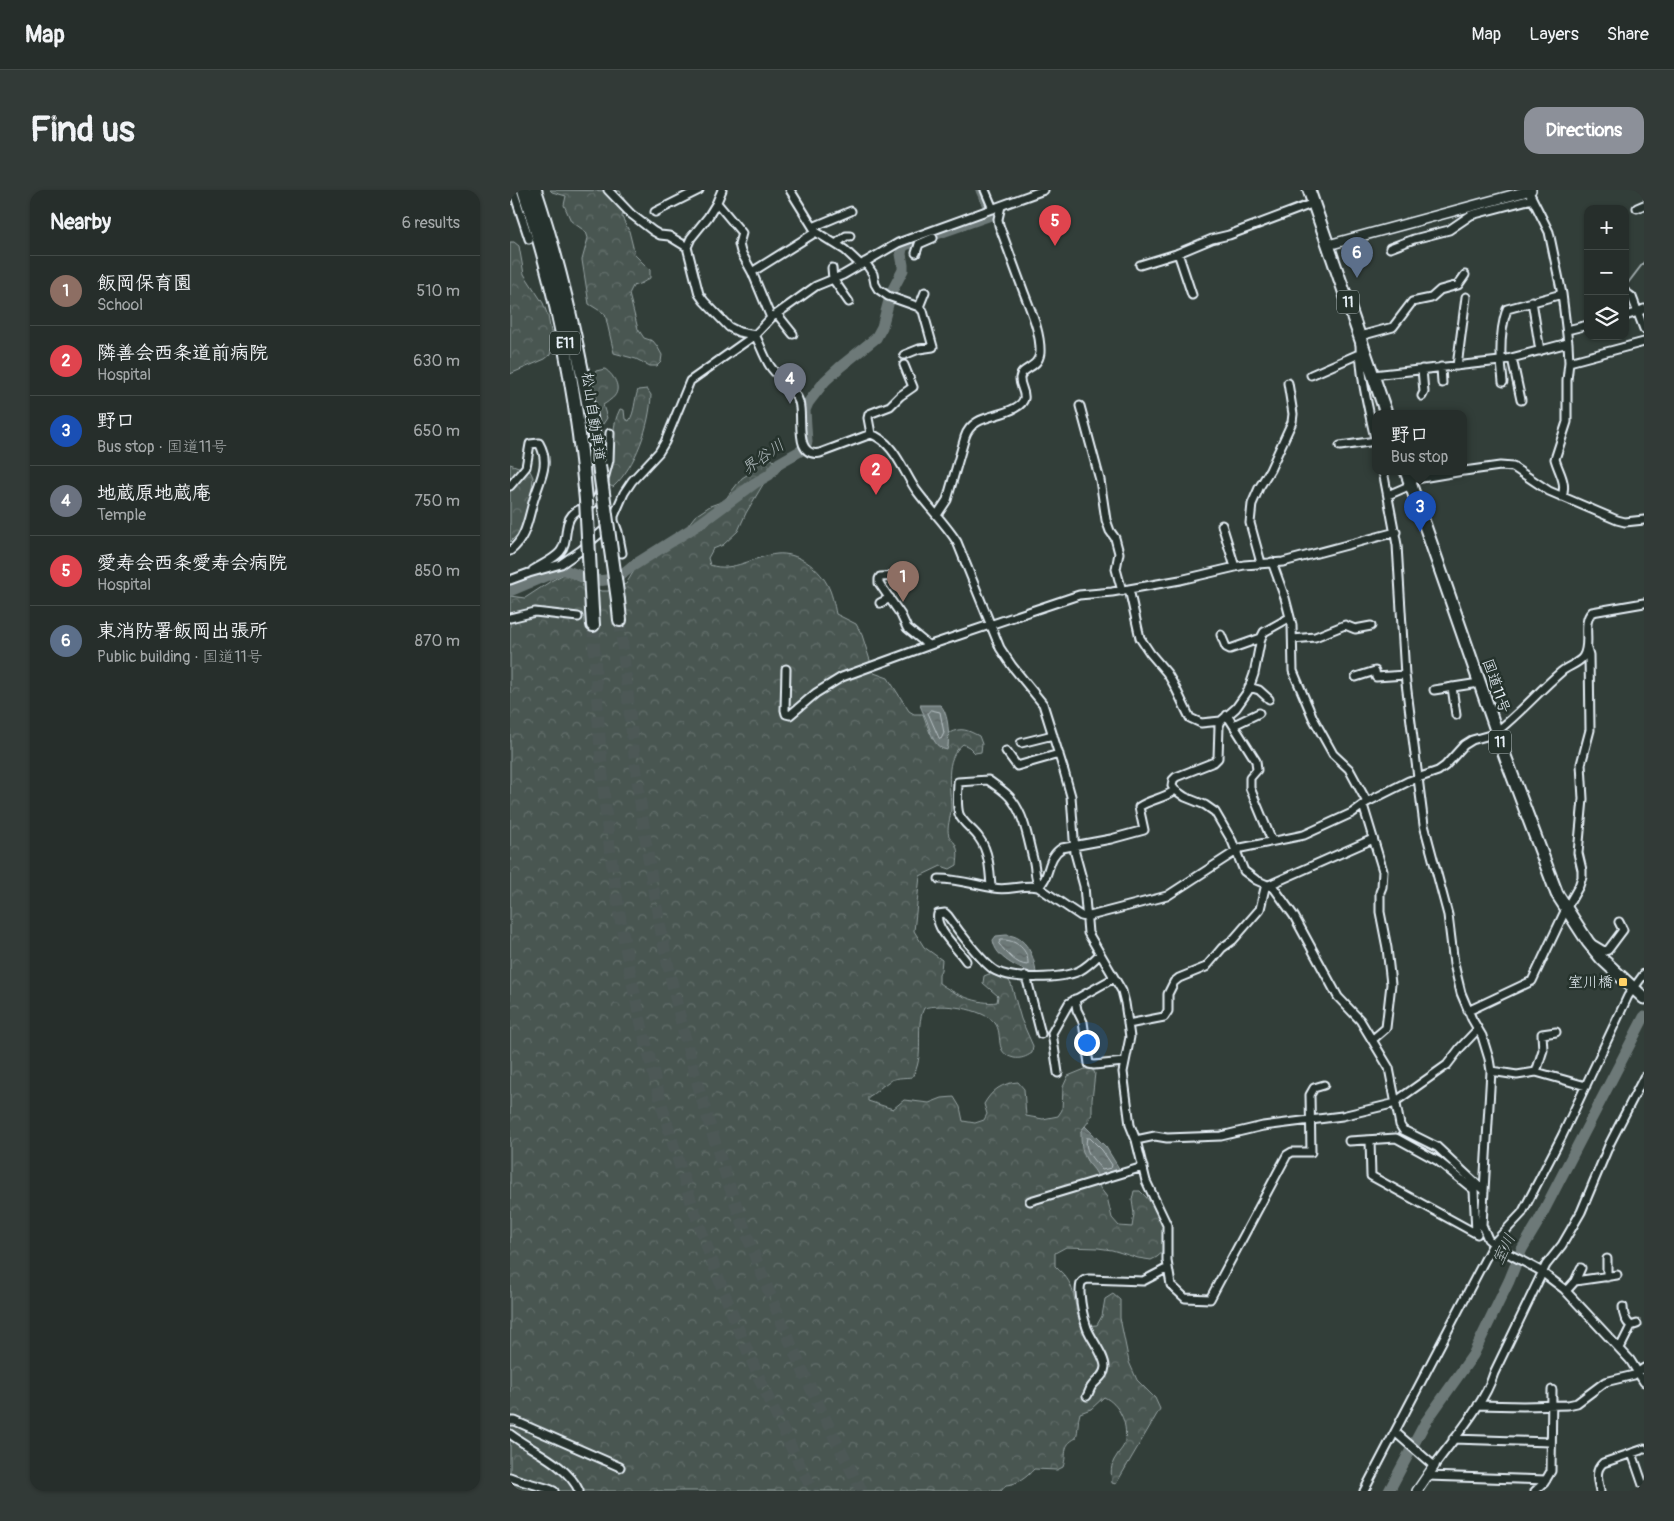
<!DOCTYPE html>
<meta charset="utf-8">
<style>
body{margin:0;font-family:Pangolin,"Klee One",sans-serif;background:#323a37;color:#f1f3f6}
.controls{position:absolute;right:15px;top:15px;display:grid;overflow:hidden;border-radius:10px;box-shadow:0 1px 4px #0004}
.controls button{width:45px;height:45px;display:grid;place-items:center;padding:0;border:0;border-bottom:1px solid #424a47;background:#262e2b;color:#f1f3f6;font:25px sans-serif}
.you{position:absolute;left:576px;top:852px;width:18px;height:18px;margin:-12px;border:4px solid #fff;border-radius:50%;background:#1a73e8;box-shadow:0 0 0 8px #1a73e833}
.badge{display:grid;place-items:center;width:32px;height:32px;border-radius:50%;background:#8c9099;color:#fff;font-size:16px;font-weight:700}
.pin{position:absolute;translate:-50% -41px;filter:drop-shadow(0 1px 2px #0008)}
.pin::after{content:'';position:absolute;top:26px;width:18px;height:15px;background:inherit;clip-path:polygon(0 0,100% 0,50% 100%)}
.popup{position:absolute;left:862px;top:220px;width:95px;height:65px;box-sizing:border-box;display:grid;place-content:center;border-radius:10px;background:#262e2b;filter:drop-shadow(0 1px 4px #0005);font-size:16px;white-space:nowrap;color:#a4a8a9}
.popup b{font-size:19px;color:#f1f3f6}
.popup::after{content:'';position:absolute;left:50%;top:100%;margin-left:-10px;border:10px solid transparent;border-top-color:#262e2b}
.list{margin:0;padding:0;list-style:none}
h2{display:flex;justify-content:space-between;align-items:center;height:65px;margin:0;padding:0 20px;font-size:21px}
h2 small{font-size:16px;font-weight:400;color:#a4a8a9}
.list li{display:grid;grid-template-columns:32px 1fr auto;gap:15px;align-items:center;box-sizing:border-box;height:70px;padding:0 20px;border-top:1px solid #424a47}
.list b{display:block;font-size:19px;white-space:nowrap}
.list p{margin:0;font-size:16px;white-space:nowrap;color:#a4a8a9}
.list em{font-size:16px;font-style:normal;color:#a4a8a9}
.icon{flex:none;width:28px;height:28px;fill:none;stroke:currentColor;stroke-width:2;stroke-linecap:round;stroke-linejoin:round}
.map{position:relative;flex:none;width:1134px;height:1301px;overflow:hidden;border-radius:15px}
header{display:flex;align-items:center;gap:30px;box-sizing:border-box;height:70px;padding:0 25px;background:#262e2b;border-bottom:1px solid #424a47}
header strong{font-size:24px}
nav{display:flex;gap:28px;margin-inline-start:auto;font-size:18px}
.intro{display:flex;align-items:center;justify-content:space-between;box-sizing:border-box;height:120px;padding:0 30px}
h1{margin:0;font-size:35px}
.button{padding:12px 22px;border-radius:15px;background:#8c9099;color:#fff;font-size:18px;font-weight:700}
main{display:flex;gap:30px;padding:0 30px}
aside{flex:1;background:#262e2b;border-radius:15px;box-shadow:0 1px 4px #0004}
.map>svg:first-child{display:block}
</style>
<header>
<strong>Map</strong>
<nav><a>Map</a><a>Layers</a><a>Share</a></nav>
</header>
<div class="intro"><h1>Find us</h1><a class="button">Directions</a></div>
<main>
<aside>
<h2>Nearby<small>6 results</small></h2>
<ul class="list">
<li><span class="badge" style="background:#8d6e63">1</span><div><b>飯岡保育園</b><p>School</p></div><em>510 m</em></li>
<li><span class="badge" style="background:#e0444e">2</span><div><b>隣善会西条道前病院</b><p>Hospital</p></div><em>630 m</em></li>
<li><span class="badge" style="background:#1a4fb4">3</span><div><b>野口</b><p>Bus stop · 国道11号</p></div><em>650 m</em></li>
<li><span class="badge" style="background:#6b7280">4</span><div><b>地蔵原地蔵庵</b><p>Temple</p></div><em>750 m</em></li>
<li><span class="badge" style="background:#e0444e">5</span><div><b>愛寿会西条愛寿会病院</b><p>Hospital</p></div><em>850 m</em></li>
<li><span class="badge" style="background:#5c6f8a">6</span><div><b>東消防署飯岡出張所</b><p>Public building · 国道11号</p></div><em>870 m</em></li>
</ul>
</aside>
<div class="map">
<svg width="1134" height="1301" viewBox="0 0 1134 1301">
<defs>
<pattern id="forest-crowns" width="20" height="18" patternUnits="userSpaceOnUse" patternTransform="scale(1.25)"><rect width="20" height="18" fill="#495651"/><path d="M2 6a3 3 0 1 1 6 0M12 15a3 3 0 1 1 6 0" fill="none" stroke="#636f6b"/></pattern>
<pattern id="water-ripples" width="26" height="14" patternUnits="userSpaceOnUse" patternTransform="scale(1.25)"><rect width="26" height="14" fill="#6d7978"/><path d="M2 4q2-2 4 0t4 0M15 11q2-2 4 0t4 0" fill="none" stroke="#5b6363"/></pattern>
</defs>
<rect width="100%" height="100%" fill="#323e39"/>
<filter id="ink" filterUnits="userSpaceOnUse"><feTurbulence type="fractalNoise" baseFrequency=".02" numOctaves="2"/><feDisplacementMap in="SourceGraphic" scale="10" xChannelSelector="R" yChannelSelector="G"/><feConvolveMatrix kernelMatrix="1 2 1 2 8 2 1 2 1" color-interpolation-filters="sRGB"/></filter>
<g filter="url(#ink)">
<path fill="url(#forest-crowns)" stroke="#98a4a4" d="M40,0l70,1 5,10 -3,16 7,14 6,24 15,15v8l-8,5 -9,3 -4,8 9,35 6,9 9,3 4,5 5,9 -1,7 -4,4h-7l-14,-7 -22,-6 -9,-39 -16,-10 -7,-44 6,-22 -2,-6 -15,-11 -7,-16 2,-9 -14,-4z
M0,52h4l5,4 5,28 19,29 5,13 5,27 -3,12 -5,4 -35,15z
M95,179c10,7 19,22 5,31 -2,2 -4,3 -7,5l4,13 -4,6 -5,-4 -5,-39v-6l3,-4z
M137,199l4,6c-1,30 -15,71 -38,92l-4,-2c0,-11 2,-19 3,-28 3,-19 -1,-30 8,-48l4,1 1,9 4,2c6,-9 5,-20 9,-31z
M259,267l5,4v5l-28,47 -8,18 -15,14 -10,4 -5,9 2,7c23,8 44,-9 67,-11 20,-2 41,13 50,30 5,9 7,20 9,30l20,10 6,11 12,38 14,5 21,33 5,3h9l7,19 18,14 1,-14c13,-6 18,-3 30,3l3,8 -1,8 -6,1 -6,-6 -6,-3c-20,15 -12,44 -12,65 0,9 -5,18 -2,27 1,1 4,6 5,6 5,8 4,14 3,23l-7,4 -9,-3 -21,10 -6,55 10,16 18,13 -1,10 -2,4v9c15,11 40,22 58,19l1,-6 -15,-13 1,-7 5,-2 18,4 4,6 10,35 12,27 -1,7c-6,4 -11,6 -18,5 -21,-5 -10,-23 -19,-35 -13,-15 -53,-20 -71,-15 -10,21 2,49 -12,69 -7,1 -18,0 -24,5 -8,5 -12,11 -20,15v4l25,8 11,-9 25,3 13,-5 12,-1 6,10 3,14 12,2 9,-3 3,-6 -3,-10c8,-14 18,-21 34,-22l6,7 2,27 17,3 15,-3 4,-6 1,-23 5,-11 17,-7h7l3,4 -3,27v14l-3,7 -8,10 6,30 9,10 4,17 7,9 5,21 7,8 13,1 2,-13 -2,-14 2,-9h6c11,10 24,28 25,43 1,6 -1,12 -1,17l-7,6 -6,3 -13,-2 -26,-8 -14,-2 -32,-1 -11,6v13c5,5 12,11 15,18 7,15 4,27 12,42l15,-1 5,-9 3,-17 8,-5 7,6v18l9,44 8,18 18,18 5,11 -44,75 -4,-1c-1,-9 -2,-18 4,-26 3,-6 9,-10 9,-17 3,-17 -6,-36 -21,-43l-13,12 -11,4c-3,9 -1,16 -4,25 -15,8 -8,14 -13,29l-6,3 -23,-1c-8,9 -16,15 -28,16l-5,6h-491v-895l15,2 26,-17 13,-7 37,17h7l18,-7 9,-15 48,-30 5,-14 7,-9 15,-10 14,-5 18,-23 11,-7 8,-12z
M0,274l20,7 3,6 -1,13 -11,41 -11,11z"/>
<path fill="url(#water-ripples)" stroke="#9ea9ab" d="M410,515h20c9,7 10,35 7,45 -14,-2 -16,-18 -20,-29 -2,-5 -5,-10 -7,-16z
M496,745c20,0 29,22 30,39h-2c-16,-6 -39,-16 -41,-34l3,-4z
M575,936l21,21 14,23 -1,1 -21,6c-3,-8 -8,-11 -12,-18 -5,-9 -5,-18 -5,-28z"/>
<g fill="none" stroke-linecap="round" stroke-linejoin="round">
<path stroke="#b7c1c5" stroke-width="1" d="M421,520l9,2 4,21 -3,6 -2,-1 -11,-25z
M491,750c15,-1 28,10 27,25 -12,0 -21,-12 -29,-21z
M577,948h3l12,12 10,15 -1,3 -9,2c-8,-10 -19,-19 -15,-32z"/>
<path stroke="#9ea9ab" stroke-width="2" d="M1118,93l16,-21"/>
<path stroke="#6d7978" stroke-width="11" d="M0,401l52,-22c28,10 44,21 69,-2l70,-44 54,-40 14,-8 10,-12 23,-13 5,-8 -2,-32 3,-7 17,-22 15,-14 36,-29 6,-11 9,-34 12,-23v-5l-2,-11 1,-6 3,-3 83,-29v-10l-7,-16
M879,1301l36,-68 48,-68 36,-74 13,-32 15,-25 107,-207"/>
<path stroke="#4d5956" stroke-width="12" stroke-dasharray="12 6" stroke-linecap="butt" d="M110,430c11,109 22,218 44,326 39,190 107,374 198,545
M83,435c4,75 8,151 17,225 29,223 101,442 203,641"/>
<g stroke="#e8f1f8" stroke-width="11">
<path id="minor" d="M3,0l16,49
M98,0l23,24 22,17 7,4 9,1 18,11
M212,0l-6,14 -8,13 -17,21 -4,9 12,47 5,7 25,26 10,5 16,3c5,9 9,22 15,31 7,11 25,23 29,36 5,16 -6,56 21,51l51,-19c23,8 32,37 45,56 13,18 29,33 41,52l43,106 12,18 31,38 21,67 7,25 4,57 9,33 4,47 34,58 3,12 5,34 -7,35 7,53 6,15 10,41 21,44v36l4,24 14,13 25,1 77,-144 5,-3h19l-1,-57 4,-7 10,-3
M280,0l26,42 29,18 16,15
M475,0l8,19
M1018,0l21,42 13,62 6,49 1,19 -2,18v42l-12,37c4,14 12,23 7,38
M207,13l25,30 -3,11 2,8 11,20 19,46
M1127,18l7,-3
M145,22l44,-22
M303,37l38,-16
M326,54l10,-8h4
M880,58l24,-9 35,-9 22,-15 61,-16
M406,63l3,-9 14,-6
M668,63l14,42
M355,72l8,12 2,10 3,5 10,7 31,11 4,4 10,36 -14,2 -15,6
M630,75l36,-11 36,-15 17,-4 85,-32
M322,78l1,11 16,23
M242,82l64,-40
M1115,102l7,5 12,32
M1022,111l8,50
M409,117l6,-15
M267,124l16,20
M1115,126l13,-4 6,-3
M1057,140l21,-5
M1002,168l9,42
M1059,172l75,-20
M947,176l9,-69
M931,177l1,16
M801,185l48,-21
M863,185l127,-14 68,-18
M993,192c-3,-24 -4,-50 4,-73l55,-15
M912,206l2,-4 -2,-23
M570,216l20,74 6,40 4,11 5,7 4,15 -3,16 6,22
M361,244l-3,-16 1,-4 21,-8 10,-10 13,-9 -9,-22
M866,253c-8,-36 -17,-70 -16,-107l33,-9 19,-25 19,-4 9,-8 18,-5 7,-10
M830,256l36,-5
M873,281l14,74 8,130 19,150 24,90 6,49 7,29 11,26 10,17 7,23 2,12 -9,154 6,14 10,9 41,22 25,19 66,71 14,22
M954,281l36,-5 13,1 36,24 68,29 8,2 19,-2
M94,289l5,-19 1,-27
M900,290l53,-9
M0,296l16,-19 4,-23 9,-1c4,7 6,15 5,23 -1,10 -6,20 -9,30 -7,20 -7,41 -25,55
M878,305l23,-10
M427,325l10,-15 18,-63c7,-22 33,-19 50,-29 18,-10 4,-19 5,-30 1,-11 18,-9 20,-25 1,-21 -10,-44 -17,-63 -8,-22 -16,-43 -24,-65l-1,-6 3,-13
M104,331l4,11 4,21
M712,335l13,42
M762,372l13,36 7,27 1,46 20,47 20,36 16,15 18,33
M751,373l-11,-40 2,-19 7,-16 11,-18 22,-48 1,-8 -5,-31
M23,380c9,-6 20,-10 27,-18 9,-10 3,-27 12,-37 10,-12 23,-4 28,-24
M390,386l-20,1 -1,2v4l22,32 6,13 21,17
M0,390l19,-7 32,-9 19,-13 34,-30v-5l10,-23 8,-12 27,-29 6,-10 25,-61 65,-46 16,-17 45,-32 27,-11 55,-32 146,-53
M619,399l11,49 10,15 17,20 7,12 16,33 11,5 20,-2
M370,413l10,-5
M0,428l25,-6 43,5
M779,428l-25,14 -3,6 -7,36 -6,17 -12,17 -15,13 -2,5 -1,32 -4,4 -38,15 -3,3 -1,6 3,4 10,7 20,8 10,7 17,29 12,30 12,9 18,8 20,28 44,81 22,23 29,48 11,57 3,5 34,17 47,44
M711,445l5,12 4,2 31,-11
M783,449l22,-2 30,-12 10,4 16,-3
M276,479l-1,41 1,4 4,1 26,-22 26,-16 91,-33 146,-49 33,-3 68,-12 64,-15 39,-3 113,-30
M846,487l19,-6 1,6 29,-2
M739,497l10,3 10,9
M942,497l4,28
M924,500l45,-7
M717,525l29,46 1,9 -7,8v10l22,53
M724,535l25,-12
M511,553l32,-8
M496,561l11,15 42,-12
M853,615l20,66 -1,16 -2,5v20l7,36 4,36 -5,44 -14,12
M429,689c18,0 37,6 55,9 15,3 29,-4 44,-1l43,29 5,1 81,-21 74,-48 63,-13 48,-22 15,-11 42,-21 29,-10 7,-5 19,-21 8,-5 18,-5 11,-7c21,-17 39,-38 60,-56 6,-6 17,-8 22,-15 9,-13 -2,-34 9,-45l52,-9
M481,697c-1,-16 -2,-36 -12,-49 -6,-9 -16,-14 -20,-24 -3,-10 -1,-22 -1,-32l30,-2c8,6 19,12 24,20 13,17 16,40 21,59 3,9 1,18 6,26
M528,697c13,-9 8,-30 24,-39l49,-9 33,-9 -5,-23c11,-8 25,-8 36,-17
M1084,755l10,6 4,-1 15,-20 -4,-8
M456,771c-8,-12 -32,-33 -28,-47l7,-1 3,3c9,13 35,48 48,55 17,9 66,8 83,0 8,-4 15,-11 21,-17
M516,786l15,58
M565,809l2,11 6,12 6,42 5,1 30,-3
M958,821l64,-30 34,-72 13,-23 3,-9v-7l-4,-17 5,-54 -2,-35 9,-34 -1,-75 -2,-7
M618,834l36,-7 4,-6v-17l6,-12 5,-4 27,-11 16,-19 11,-8 27,-31 5,-21 4,-3 104,-46
M981,881l26,4 19,-3 7,-22 -1,-16 14,-2
M1026,882l50,14
M548,883l-6,-40 17,-30 45,-25
M626,950l19,-4 12,2 54,-2 42,-10 79,-10 50,-12 55,-39 13,-17 18,-19
M860,950l1,36 106,58
M839,951l47,-3 42,23 36,29 2,43
M520,1011l113,-34
M1097,1087v-18
M1065,1091l6,-13
M1056,1101l9,-10 42,-6
M1113,1117c0,8 2,14 8,19l6,-2
M1110,1158l11,-22
M577,1206c2,-3 3,-8 5,-10 5,-7 12,-9 13,-19 0,-11 -14,-28 -18,-39 -4,-11 -6,-23 -7,-35 0,-8 0,-13 9,-14l54,2 25,-13
M968,1215l45,1 45,-1 9,-2 28,-21 29,-7 10,-7
M0,1231h5l105,46
M885,1242l39,34c19,-26 51,-63 60,-93l52,-108 16,-20 19,-33 29,-69 34,-66
M0,1244c22,17 57,30 69,57
M943,1249l98,3
M1122,1263l11,32
M917,1286l119,4
M0,1287c14,6 30,8 44,14
M854,1301l129,-247 29,-31 40,-77 66,-140 16,-22
M1025,1301l9,-8 7,-12 1,-81
M1090,1301c-2,-10 -6,-20 3,-28l41,-14"/>
</g>
<g stroke="#e8f1f8" stroke-width="12">
<path id="tertiary" d="M818,55l203,-55
M907,1301l17,-25"/>
</g>
<g stroke="#e8f1f8" stroke-width="15">
<path id="trunk" d="M799,0l77,223
M896,281l99,285 52,138 31,48 14,17 42,39"/>
</g>
<g stroke="#e8f1f8" stroke-width="16">
<path id="motorway" d="M14,0c33,101 53,204 62,310
M25,0c30,90 49,182 64,275
M108,410l2,20
M82,420l1,15"/>
</g>
<use href="#minor" stroke="#26332d" stroke-width="7"/>
<use href="#tertiary" stroke="#26332d" stroke-width="9"/>
<use href="#trunk" stroke="#26332d" stroke-width="11"/>
<use href="#motorway" stroke="#26332d" stroke-width="12"/>
<g stroke="#e8f1f8" stroke-width="16" stroke-linecap="butt">
<path id="motorway-bridge" d="M89,275l19,135
M76,310l6,110"/>
</g>
<use href="#motorway-bridge" stroke="#26332d" stroke-width="12"/>
</g>
</g>
<rect fill="#ffd166" stroke="#26332d" stroke-width="2" x="1108" y="787" width="10" height="10" rx="2.5"/>
<g text-anchor="middle" dominant-baseline="central" stroke-width="5" stroke-linejoin="round" paint-order="stroke">
<g fill="#26332d" stroke="#aeb8bb" stroke-width="1">
<rect x="827" y="100.5" width="22" height="23" rx="4"/>
<rect x="40" y="141.5" width="30" height="23" rx="4"/>
<rect x="979" y="540.5" width="22" height="23" rx="4"/>
</g>
<g font-size="14" font-weight="bold" fill="#e8f1f8">
<text x="838" y="112">11</text>
<text x="55" y="153">E11</text>
<text x="990" y="552">11</text>
</g>
<g font-size="15" fill="#e8f1f8" stroke="#26332d">
<text transform="translate(83 227) rotate(82)">松山自動車道</text>
<text transform="translate(986 496) rotate(71)">国道11号</text>
</g>
<g font-size="15" fill="#e8f1f8" stroke="#26332d" text-anchor="end">
<text x="1103" y="792">室川橋</text>
</g>
<g font-size="16" font-style="italic" fill="#b1bbbe" stroke="#26332d">
<text transform="translate(253 267) rotate(-35)">界谷川</text>
<text transform="translate(994 1059) rotate(-64)">室川</text>
</g>
</g>
</svg>
<div class="controls">
<button>+</button>
<button>−</button>
<button><svg class="icon" aria-label="layers" viewBox="0 0 24 24"><path d="M12 4l9 5-9 5-9-5zM3 14l9 5 9-5"/></svg></button>
</div>
<div class="you"></div>
<div class="pin badge" style="left:393px;top:412px;background:#8d6e63">1</div>
<div class="pin badge" style="left:366px;top:305px;background:#e0444e">2</div>
<div class="pin badge" style="left:910px;top:342px;background:#1a4fb4">3</div>
<div class="popup"><b>野口</b>Bus stop</div>
<div class="pin badge" style="left:280px;top:214px;background:#6b7280">4</div>
<div class="pin badge" style="left:545px;top:56px;background:#e0444e">5</div>
<div class="pin badge" style="left:847px;top:88px;background:#5c6f8a">6</div>
</div>
</main>
